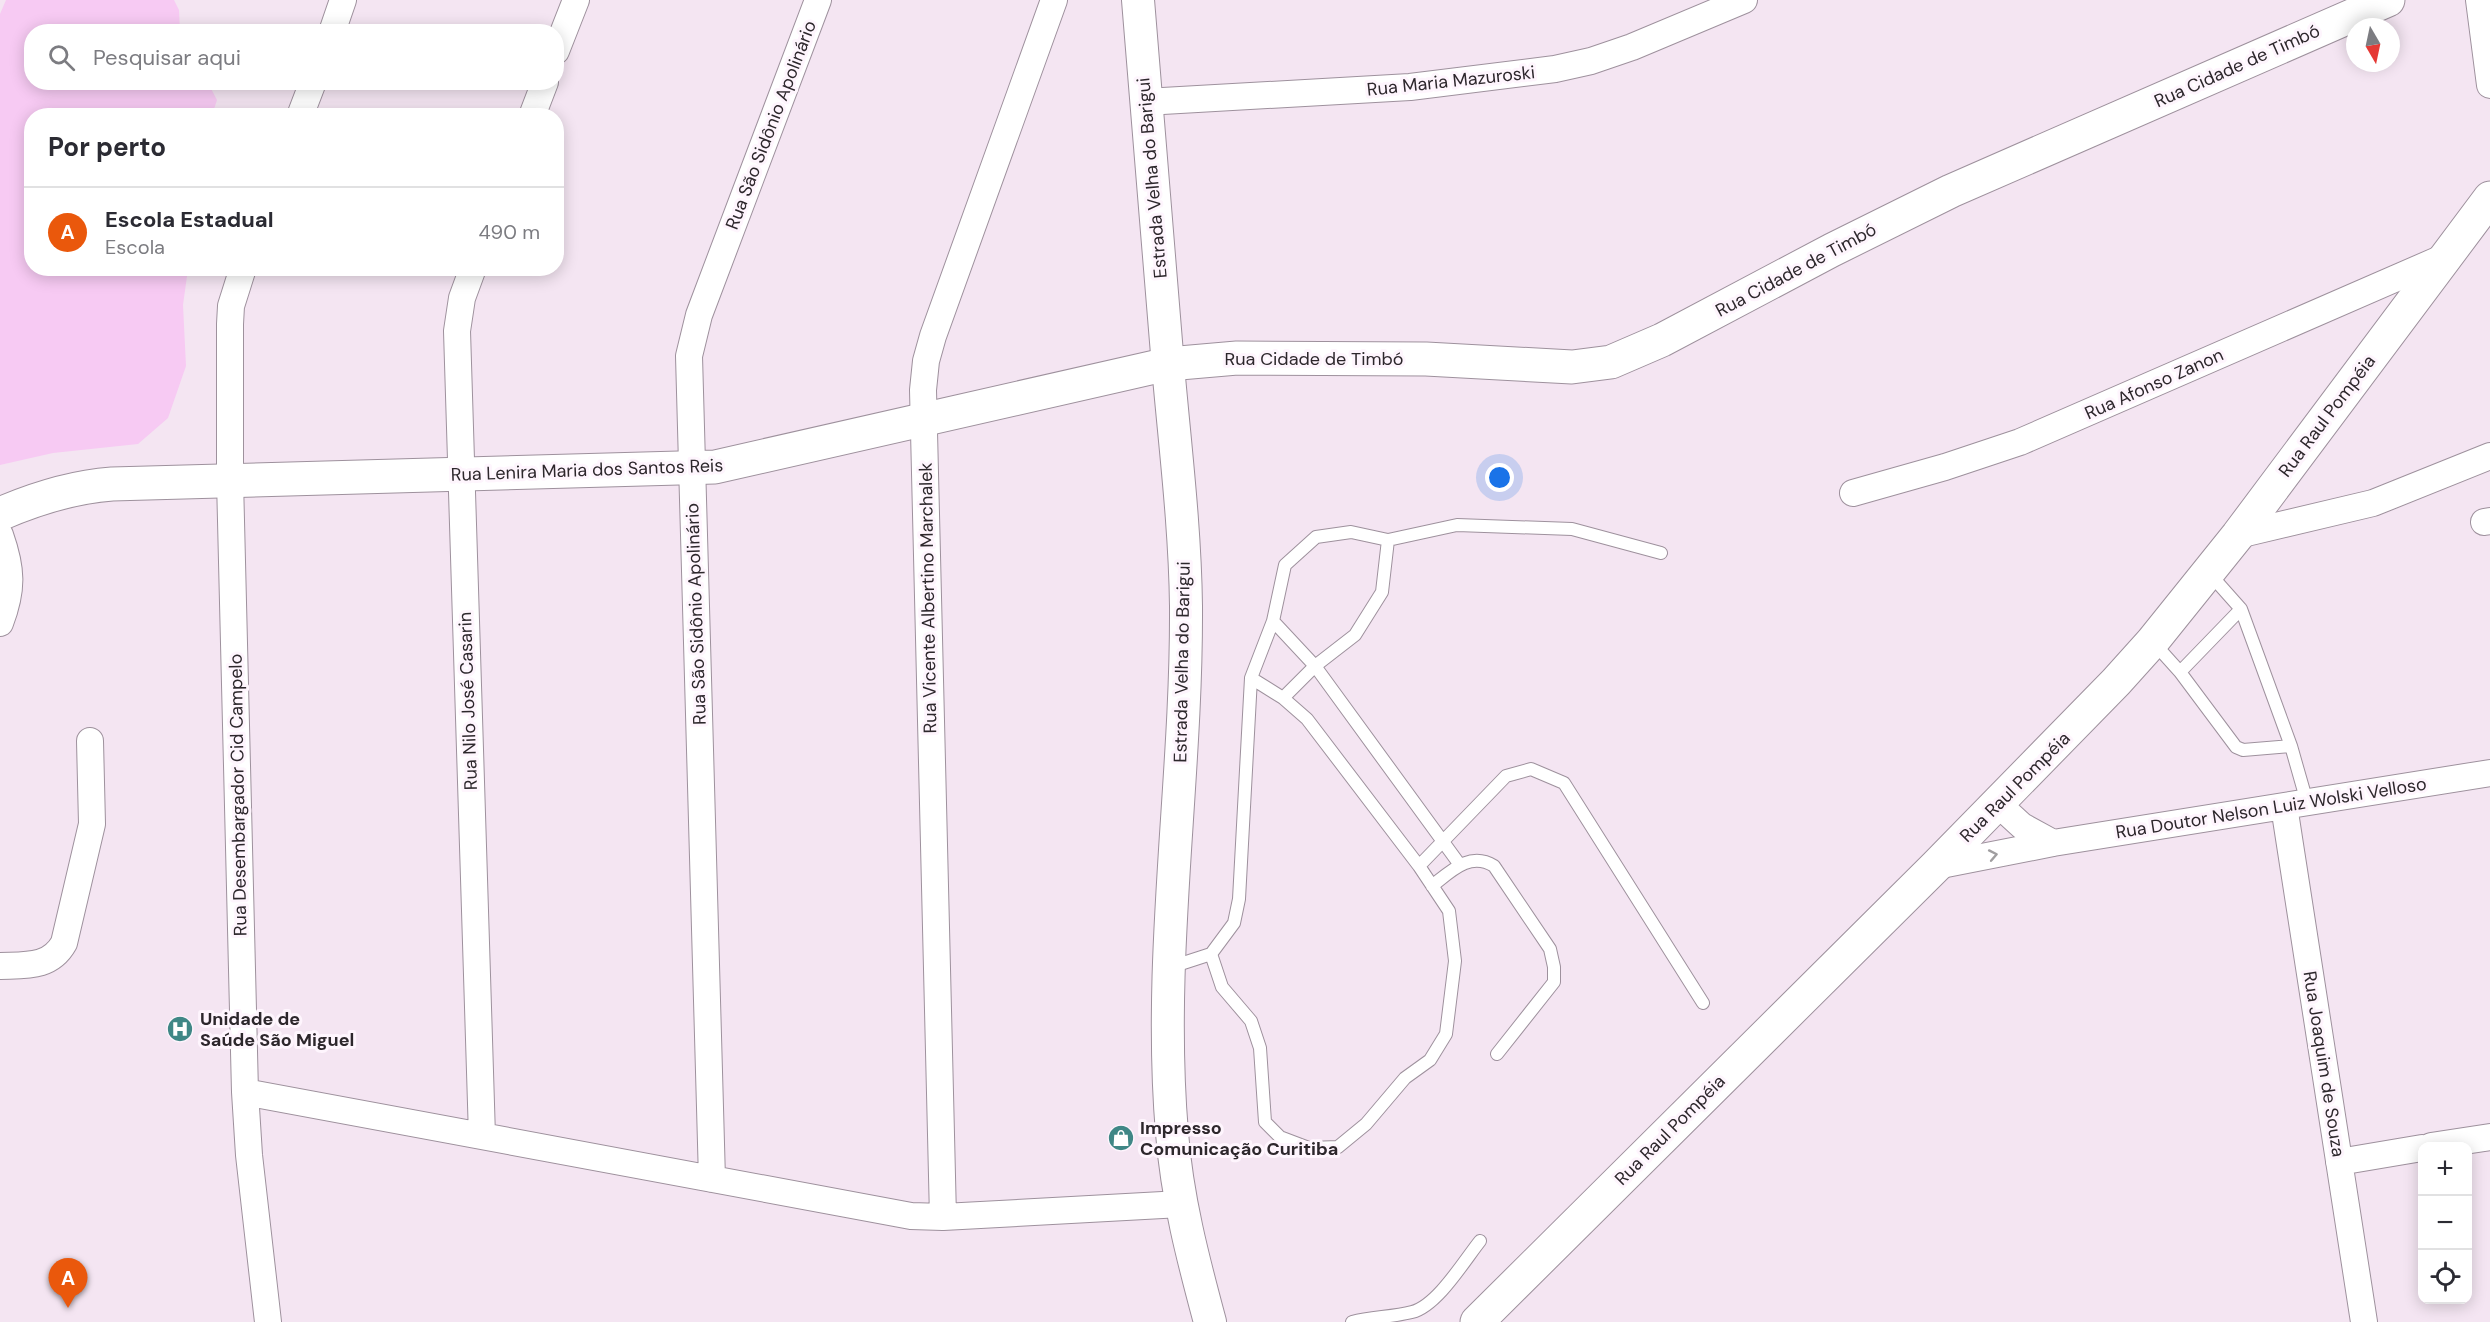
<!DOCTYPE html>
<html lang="pt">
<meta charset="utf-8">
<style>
body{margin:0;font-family:"DM Sans",sans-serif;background:#f2f2f3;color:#2b2b33}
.controls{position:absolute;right:18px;bottom:18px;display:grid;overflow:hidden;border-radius:12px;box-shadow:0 3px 15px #0003}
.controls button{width:54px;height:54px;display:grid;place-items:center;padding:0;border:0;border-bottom:2px solid #e1e1e2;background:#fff;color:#2b2b33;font:30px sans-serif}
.compass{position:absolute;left:2346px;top:18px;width:54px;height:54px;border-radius:50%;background:#fff;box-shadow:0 3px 15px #0003;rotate:171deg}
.you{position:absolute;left:1500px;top:478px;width:21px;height:21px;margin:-15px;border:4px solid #fff;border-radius:50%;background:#1a73e8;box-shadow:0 0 0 9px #1a73e833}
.badge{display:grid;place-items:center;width:39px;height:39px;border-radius:50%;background:#ea580c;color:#fff;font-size:20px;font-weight:700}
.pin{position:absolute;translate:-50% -50px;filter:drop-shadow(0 2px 3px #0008)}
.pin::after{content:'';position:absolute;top:32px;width:21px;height:18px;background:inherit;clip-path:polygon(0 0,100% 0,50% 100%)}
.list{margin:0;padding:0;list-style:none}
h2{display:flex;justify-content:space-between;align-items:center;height:78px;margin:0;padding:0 24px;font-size:26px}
h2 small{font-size:20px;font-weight:400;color:#7c7c81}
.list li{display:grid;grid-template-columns:39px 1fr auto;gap:18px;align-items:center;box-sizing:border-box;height:90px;padding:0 24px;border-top:2px solid #e1e1e2}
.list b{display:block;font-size:22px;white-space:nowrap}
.list p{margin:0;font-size:20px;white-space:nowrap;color:#7c7c81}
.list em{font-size:20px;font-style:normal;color:#7c7c81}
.icon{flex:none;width:33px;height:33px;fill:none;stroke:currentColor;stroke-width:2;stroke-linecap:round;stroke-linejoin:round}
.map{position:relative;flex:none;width:2490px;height:1322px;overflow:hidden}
.search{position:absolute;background:#fff;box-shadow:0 3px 15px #0003;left:24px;top:24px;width:540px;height:66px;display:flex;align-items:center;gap:15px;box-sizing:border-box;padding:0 21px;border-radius:24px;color:#7c7c81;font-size:22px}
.panel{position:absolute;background:#fff;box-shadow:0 3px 15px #0003;left:24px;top:108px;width:540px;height:168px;border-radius:24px}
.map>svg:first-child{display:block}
</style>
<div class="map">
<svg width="2490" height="1322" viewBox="0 0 2490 1322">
<rect width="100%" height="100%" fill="#f4e5f2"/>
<path fill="#f7caf3" d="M6,0h168l5,10 1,21 -148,1v50l176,1 9,17 -5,15 -180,1v152l156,1 -5,36 3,61 -18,52 -30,26 -85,9 -53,12v-451z"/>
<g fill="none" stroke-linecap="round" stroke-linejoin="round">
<g stroke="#9e919d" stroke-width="14">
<path id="service" d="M2241,609l50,137
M1273,621l42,45 145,199
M2153,642l27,30 56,75 7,3 48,-4 16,56
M2180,672l61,-63 -32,-36
M1283,698l32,-32 40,-31 27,-43 6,-52
M1419,866l87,-90 25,-7 33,14 139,220
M1432,886c19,-15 38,-35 62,-20l56,83 4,18v15l-57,72
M1211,954l11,33 29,34 9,27 5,74 15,15 29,11 29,-1 28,-23 39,-46 25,-18 16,-26 9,-73 -6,-50 -30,-45 -112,-147 -24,-21 -32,-20
M1171,967l40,-13 23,-31 5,-24 12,-221 22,-57 12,-56 31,-28 35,-5 37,8 69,-15 115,4 89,24
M1352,1322c20,-5 40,-5 60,-10 25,-6 52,-51 68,-71"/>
</g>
<g stroke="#9e919d" stroke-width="28">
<path id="minor" d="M2479,0l11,85
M332,32l11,-32
M556,51l20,-51
M1145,102l265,-15 145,-18 36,-8 41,-14 112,-47
M300,116l13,-34
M532,116l13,-34
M243,268l-12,38 -1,18v156l15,612 4,63 19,167
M473,268l-11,30 -5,33 25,805
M1853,493l92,-26 75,-25 427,-186
M2484,522l6,-1
M0,535c12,34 13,54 0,88
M2238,535l135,-32 117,-47
M1998,804l24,22 31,17
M2284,806l80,516
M1936,866l117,-23 437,-70
M0,966c26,-1 50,2 64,-23l28,-119 -2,-83
M245,1092l666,124 32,1 238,-13
M2431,1146l59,-9
M2339,1162l83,-14
M712,1179l-23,-823 10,-41 119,-315
M943,1217l-20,-827 3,-29 7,-25 121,-336"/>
</g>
<g stroke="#9e919d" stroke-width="34">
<path id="tertiary" d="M1138,0c9,122 19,244 30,366 7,80 17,160 18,240 1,175 -29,351 -14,527 5,65 21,126 38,189"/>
</g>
<g stroke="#9e919d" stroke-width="35">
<path id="secondary" d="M0,514c37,-16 72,-27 112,-30l603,-17 453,-103 69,-6 189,1 146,8 39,-5 51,-22 170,-90 119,-59 437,-191
M1477,1322l459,-456 180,-184 36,-40 86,-107 252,-337"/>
</g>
<use href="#service" stroke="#fff" stroke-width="12"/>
<use href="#minor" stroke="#fff" stroke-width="26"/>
<use href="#tertiary" stroke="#fff" stroke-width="32"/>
<use href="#secondary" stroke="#fff" stroke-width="33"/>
</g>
<defs><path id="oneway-chevron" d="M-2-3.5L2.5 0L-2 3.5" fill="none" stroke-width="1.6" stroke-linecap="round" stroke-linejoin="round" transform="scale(1.5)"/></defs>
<use stroke="#a09ea0" href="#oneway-chevron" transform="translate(1993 855) rotate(-11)"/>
<defs>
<g id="hospital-disc" transform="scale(1.35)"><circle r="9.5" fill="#3f8786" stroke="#fef5fd"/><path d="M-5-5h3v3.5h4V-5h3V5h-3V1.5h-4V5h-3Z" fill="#fff"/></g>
<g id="shop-disc" transform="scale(1.35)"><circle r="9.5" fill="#3f8786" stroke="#fef5fd"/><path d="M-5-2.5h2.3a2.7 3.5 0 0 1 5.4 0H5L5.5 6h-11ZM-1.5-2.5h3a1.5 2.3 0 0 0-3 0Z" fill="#fff"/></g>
</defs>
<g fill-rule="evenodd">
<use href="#hospital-disc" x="180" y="1029"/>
<use href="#shop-disc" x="1121" y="1138"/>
</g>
<g text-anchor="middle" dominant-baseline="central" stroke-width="6" stroke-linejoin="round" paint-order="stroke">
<g font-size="18" fill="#2d272c" stroke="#fef5fd">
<text transform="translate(2237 66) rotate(-24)">Rua Cidade de Timbó</text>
<text transform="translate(1451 81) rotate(-6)">Rua Maria Mazuroski</text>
<text transform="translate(771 125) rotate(-69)">Rua São Sidônio Apolinário</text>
<text transform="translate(1152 178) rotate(-95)">Estrada Velha do Barigui</text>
<text transform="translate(1796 270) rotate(-28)">Rua Cidade de Timbó</text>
<text x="1314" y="359">Rua Cidade de Timbó</text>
<text transform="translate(2154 384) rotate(-24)">Rua Afonso Zanon</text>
<text transform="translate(2327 416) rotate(-53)">Rua Raul Pompéia</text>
<text transform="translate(587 470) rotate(-2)">Rua Lenira Maria dos Santos Reis</text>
<text transform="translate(928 598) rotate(-91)">Rua Vicente Albertino Marchalek</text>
<text transform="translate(696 614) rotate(-92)">Rua São Sidônio Apolinário</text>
<text transform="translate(1182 662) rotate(-89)">Estrada Velha do Barigui</text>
<text transform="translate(468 701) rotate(-92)">Rua Nilo José Casarin</text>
<text transform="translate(2015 787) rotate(-45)">Rua Raul Pompéia</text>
<text transform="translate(238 795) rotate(-91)">Rua Desembargador Cid Campelo</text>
<text transform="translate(2271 808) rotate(-9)">Rua Doutor Nelson Luiz Wolski Velloso</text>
<text transform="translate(2324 1064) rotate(81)">Rua Joaquim de Souza</text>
<text transform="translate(1670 1130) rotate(-45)">Rua Raul Pompéia</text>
</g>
<g font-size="18" font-weight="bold" fill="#2d272c" stroke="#fef5fd" text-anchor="start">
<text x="200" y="1019">Unidade de<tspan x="200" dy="21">Saúde São Miguel</tspan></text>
<text x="1140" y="1128">Impresso<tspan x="1140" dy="21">Comunicação Curitiba</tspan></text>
</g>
</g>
</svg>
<div class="controls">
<button>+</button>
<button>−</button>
<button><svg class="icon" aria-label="locate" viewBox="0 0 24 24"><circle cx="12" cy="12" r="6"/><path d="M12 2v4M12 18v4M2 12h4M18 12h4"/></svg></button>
</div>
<svg class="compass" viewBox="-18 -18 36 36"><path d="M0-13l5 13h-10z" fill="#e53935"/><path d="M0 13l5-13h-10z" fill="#7c7c81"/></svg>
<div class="you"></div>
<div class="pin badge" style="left:68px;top:1308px">A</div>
<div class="search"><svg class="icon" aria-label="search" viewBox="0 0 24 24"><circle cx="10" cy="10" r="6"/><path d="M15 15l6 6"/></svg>Pesquisar aqui</div>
<section class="panel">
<h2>Por perto<small></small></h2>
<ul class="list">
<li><span class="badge">A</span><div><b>Escola Estadual</b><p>Escola</p></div><em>490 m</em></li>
</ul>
</section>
</div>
